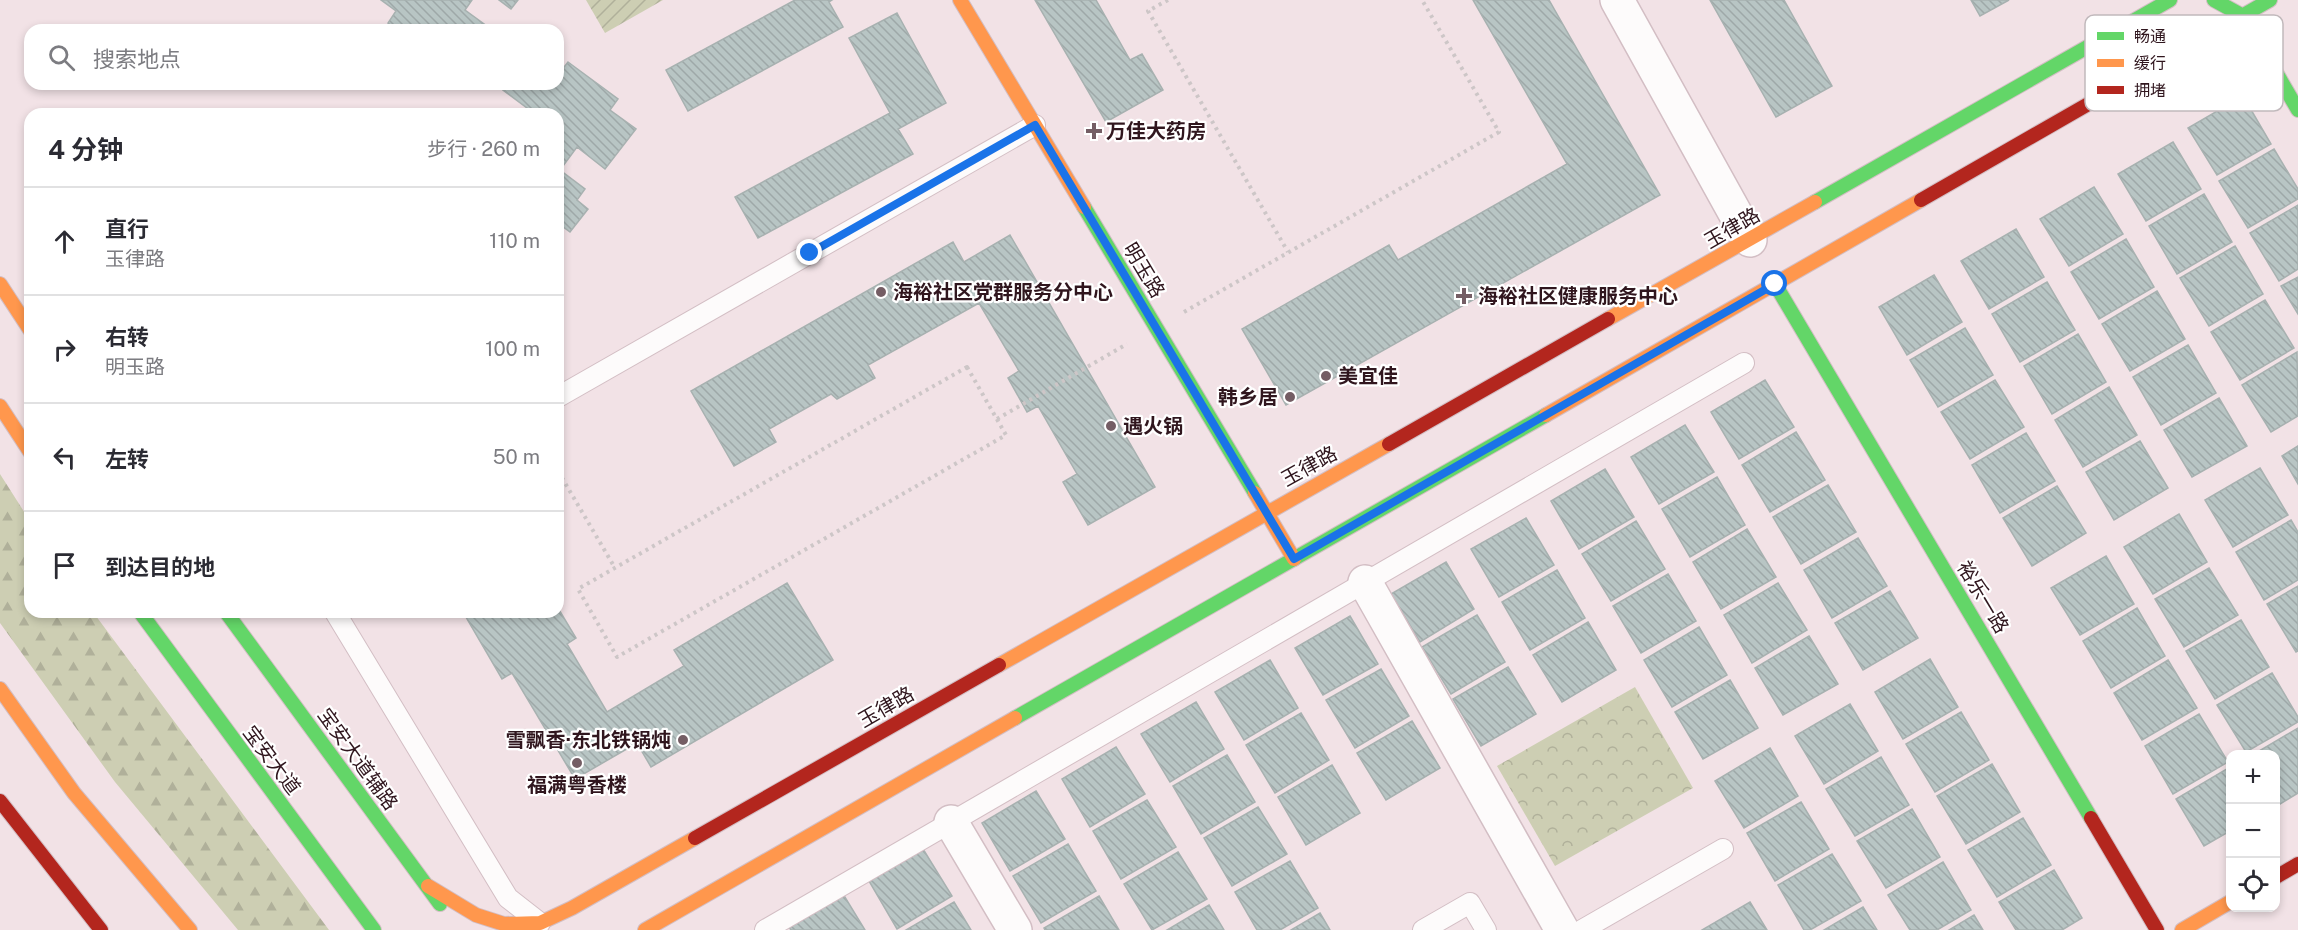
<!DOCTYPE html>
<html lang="zh">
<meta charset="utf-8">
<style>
body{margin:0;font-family:"Public Sans","Noto Sans SC",sans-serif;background:#f7f7f7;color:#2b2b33}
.controls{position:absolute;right:18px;bottom:18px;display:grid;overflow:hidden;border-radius:12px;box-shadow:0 3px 9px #0003}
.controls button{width:54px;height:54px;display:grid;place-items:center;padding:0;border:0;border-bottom:2px solid #e1e1e2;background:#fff;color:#2b2b33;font:30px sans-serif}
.stop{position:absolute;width:18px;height:18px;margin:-14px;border:4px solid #1a73e8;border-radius:50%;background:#fff}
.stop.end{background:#1a73e8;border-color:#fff;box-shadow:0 2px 6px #0008}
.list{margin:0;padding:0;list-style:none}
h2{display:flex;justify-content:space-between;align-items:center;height:78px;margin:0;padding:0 24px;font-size:26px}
h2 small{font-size:20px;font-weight:400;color:#7c7c81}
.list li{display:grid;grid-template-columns:39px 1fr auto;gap:18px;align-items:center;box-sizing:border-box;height:108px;padding:0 24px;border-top:2px solid #e1e1e2}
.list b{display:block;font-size:22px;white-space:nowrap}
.list p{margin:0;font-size:20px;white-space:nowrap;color:#7c7c81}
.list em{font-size:20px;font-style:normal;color:#7c7c81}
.icon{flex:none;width:33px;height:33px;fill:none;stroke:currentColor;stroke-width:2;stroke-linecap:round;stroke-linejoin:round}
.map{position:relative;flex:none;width:2298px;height:930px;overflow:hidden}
.search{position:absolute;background:#fff;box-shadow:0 3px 9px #0003;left:24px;top:24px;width:540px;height:66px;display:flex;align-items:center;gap:15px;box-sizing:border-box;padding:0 21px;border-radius:18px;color:#7c7c81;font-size:22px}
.panel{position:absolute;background:#fff;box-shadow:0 3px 9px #0003;left:24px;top:108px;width:540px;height:510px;border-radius:18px}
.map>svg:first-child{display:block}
</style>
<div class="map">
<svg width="2298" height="930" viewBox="0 0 2298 930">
<defs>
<pattern id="forest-firs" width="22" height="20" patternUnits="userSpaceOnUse" patternTransform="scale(1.5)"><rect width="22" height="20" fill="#cdceb3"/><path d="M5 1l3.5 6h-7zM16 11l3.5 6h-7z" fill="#b0b09a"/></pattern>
<pattern id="park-crowns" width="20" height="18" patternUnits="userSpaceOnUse" patternTransform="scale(1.5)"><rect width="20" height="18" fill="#cdceb3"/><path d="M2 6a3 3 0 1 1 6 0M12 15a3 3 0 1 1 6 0" fill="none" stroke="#b0b09a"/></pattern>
<pattern id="garden-furrows" width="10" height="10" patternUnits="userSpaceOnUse" patternTransform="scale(1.5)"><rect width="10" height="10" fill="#cdceb3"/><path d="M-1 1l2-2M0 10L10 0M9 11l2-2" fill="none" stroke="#b0b09a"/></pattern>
<pattern id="building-back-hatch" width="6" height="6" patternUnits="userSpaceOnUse" patternTransform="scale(1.5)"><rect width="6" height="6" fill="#b8c5c4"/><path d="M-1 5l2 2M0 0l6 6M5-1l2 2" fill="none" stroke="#9ea8a8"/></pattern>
</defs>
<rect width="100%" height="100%" fill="#f2e2e6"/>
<path fill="url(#forest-firs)" d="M0,474l30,47v91h63l236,318h-91l-123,-148 -115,-159z"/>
<path fill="url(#park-crowns)" d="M1635,687l58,101 -138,78 -58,-100z"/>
<path fill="url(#garden-furrows)" d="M586,0h77l-58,33z"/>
<path fill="url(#building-back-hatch)" stroke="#a7b1b0" stroke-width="1.5" d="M381,0h91l-7,10 26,19 -94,1 -9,-7 8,-12z
M499,0h19l-7,9z
M795,0h37l-3,2 14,25 -155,84 -22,-41z
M1035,0h61l34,60 12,-6 21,36 -57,32z
M1473,0h76l111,195 -374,210 -44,-76 147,-84 9,15 169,-96z
M1710,0h74l48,86 -56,31z
M1971,0h38l-29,16z
M897,13l49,90 -48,26 15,25 -155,84 -23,-41 155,-84 -41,-75z
M568,62l50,37 -8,11 26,19 -31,40 -28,-22 -17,23 25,19 -8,11 11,9 -18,23 -12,-9v-109h-23l-32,-24 5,-6h50v-15l3,2z
M2243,96l28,48 -54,31 -29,-47z
M2173,142l28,47 -55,32 -28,-47z
M2274,149l24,40v10l-50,29 -29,-47z
M2094,187l29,47 -54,32 -29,-47z
M2204,194l28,48 -55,32 -28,-48z
M2298,205v64l-19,12 -29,-48z
M2016,229l28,48 -55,32 -28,-48z
M1010,235l145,252 -67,38 -25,-43 14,-8 -39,-68 -11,6 -19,-34 11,-7 -40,-68 -111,62 7,13 -38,21 -6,-5 -62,35 7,13 -42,24 -43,-75 262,-149 11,20z
M2126,239l28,48 -55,32 -28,-47z
M2235,246l28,48 -54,32 -29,-48z
M1934,275l28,47 -55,33 -28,-48z
M2298,277v37l-17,-28z
M2047,282l28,48 -55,32 -28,-48z
M2157,291l28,48 -55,32 -28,-47z
M2265,300l29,48 -54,32 -29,-48z
M1965,328l28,47 -55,32 -28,-47z
M2078,334l28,48 -54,32 -28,-48z
M2188,345l28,48 -55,32 -28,-48z
M2297,352l1,64 -27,16 -29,-47z
M1765,380l29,47 -55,32 -28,-47z
M1995,380l29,47 -54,32 -29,-47z
M2109,387l28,48 -54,32 -28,-47z
M2219,398l28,48 -55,31 -28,-47z
M1685,425l29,47 -55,32 -28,-47z
M1796,432l29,48 -55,32 -28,-47z
M2026,433l29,48 -55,32 -28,-48z
M2140,441l28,47 -54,32 -28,-48z
M2298,446v38l-16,-28z
M2260,468l28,47 -55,32 -28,-47z
M1605,469l29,48 -55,32 -28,-48z
M1717,477l28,48 -55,32 -28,-48z
M1828,485l28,47 -55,32 -28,-47z
M2057,486l29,47 -54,33 -29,-48z
M2179,514l28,48 -54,32 -29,-47z
M1526,518l28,47 -55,32 -28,-48z
M2291,520l7,12v48l-34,20 -28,-48z
M1636,521l29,48 -54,32 -29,-47z
M1747,529l29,48 -55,32 -28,-47z
M1858,538l29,48 -55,32 -28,-48z
M2106,556l28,48 -54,31 -29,-47z
M1446,562l28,47 -54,33 -29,-48z
M2209,568l29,47 -54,32 -29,-48z
M1557,570l28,48 -55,32 -28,-48z
M1668,574l28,47 -55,32 -28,-47z
M787,583l46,77 -182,107 -14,-24 -62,36 -63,-106 -10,6 -39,-67h95v-4l18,30 -9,6 40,68 77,-46 -10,-16z
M1778,583l29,47 -55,33 -28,-48z
M2298,586v65l-2,1 -29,-48z
M1890,591l28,47 -55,32 -28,-47z
M2137,608l28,48 -54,32 -28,-47z
M1477,615l28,47 -54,32 -29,-47z
M1350,616l28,48 -55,31 -28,-47z
M2241,620l28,47 -54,32 -29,-48z
M1588,622l28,48 -54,32 -29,-47z
M1699,627l28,48 -55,32 -28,-47z
M1809,636l29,48 -55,31 -28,-47z
M1930,659l28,48 -55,32 -28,-47z
M1270,660l28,48 -54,32 -29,-48z
M2168,660l29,48 -55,32 -28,-47z
M1508,667l28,47 -55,32 -28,-47z
M1381,669l28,47 -54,32 -29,-48z
M2272,673l26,44v5l-52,30 -29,-47z
M1730,680l28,48 -55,31 -28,-47z
M1196,702l28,47 -54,33 -29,-48z
M1850,704l28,47 -54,33 -29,-48z
M1961,712l28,48 -54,32 -29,-48z
M1301,713l28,47 -54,33 -29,-48z
M2199,714l29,48 -55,32 -28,-48z
M1412,721l28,47 -54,32 -29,-47z
M2298,728v65l-21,13 -1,-52h-22z
M1116,747l29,47 -55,33 -28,-48z
M1770,748l28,48 -54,32 -29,-47z
M1227,755l28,47 -54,32 -28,-48z
M1881,757l28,48 -54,31 -29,-47z
M1992,764l28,48 -54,32 -29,-48z
M1332,765l28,48 -54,32 -28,-48z
M2230,767v64l-26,15 -28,-47z
M1036,791l29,48 -55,32 -28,-48z
M1147,800l29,47 -55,32 -28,-48z
M1801,802l28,47 -54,32 -28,-48z
M1258,807l29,47 -55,32 -28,-48z
M1912,809l28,48 -54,31 -29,-47z
M2023,818l28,47 -54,32 -29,-47z
M1068,844l28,47 -55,32 -28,-47z
M923,849l29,47 -55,33 -28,-48z
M1178,852l29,47 -55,31 -28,-46z
M1832,854l29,47 -51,29h-6l-26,-45z
M1290,861l28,47 -38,22h-23l-22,-38z
M1943,862l28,48 -34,20h-27l-22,-35z
M2054,870l28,48 -20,12h-46l-17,-28z
M843,894l22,36h-74l-3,-4z
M1099,896l20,34h-74l-1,-2z
M954,902l17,28h-65z
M1750,902l17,28h-65z
M1209,905l15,25h-57z
M1863,907l14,23h-53z
M1320,913l10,17h-39z
M1974,915l9,15h-34z"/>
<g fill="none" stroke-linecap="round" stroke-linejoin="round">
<g stroke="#d3bec4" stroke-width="22">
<path id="lane" d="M558,397l477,-272
M335,612l173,286 32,25
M765,930l979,-567
M1423,930l47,-27 16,27
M1582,930l141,-81"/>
</g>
<g stroke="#d3bec4" stroke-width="36">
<path id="street" d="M1617,0l133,240
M1365,582l197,348
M951,822l64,108"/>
</g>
<g stroke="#d3bec4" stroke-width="16">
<path id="fast" d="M2214,0l29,16 55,94
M2111,91l159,-91
M1815,202l355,-202
M1084,207l171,286
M1775,284l316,534
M140,612l234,318
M226,612l214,292
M1015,718l531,-303"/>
</g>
<g stroke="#d3bec4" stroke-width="16">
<path id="slow" d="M960,0l124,207
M0,284l30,46
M1608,319l207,-117
M0,406l30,46
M1546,415l375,-215
M1255,493l39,66
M999,665l390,-221
M0,689l74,104 116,137
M428,886l48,29 28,9 36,-1 32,-15 123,-70
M645,930l370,-212
M2182,930l48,-28"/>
</g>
<g stroke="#d3bec4" stroke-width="16">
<path id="jam" d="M1921,200l190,-109
M1389,444l219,-125
M0,801l101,129
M2091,818l66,112
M695,838l304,-173
M2276,877l22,-13"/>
</g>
<path stroke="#cdc6c7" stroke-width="4" stroke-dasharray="3 4.5" stroke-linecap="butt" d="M1168,0l-20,11 140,241
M1184,312l315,-180 -77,-132
M967,367l39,68 -389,222 -39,-68z
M997,419l130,-75
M558,471l57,97"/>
<use href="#lane" stroke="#fdfbfb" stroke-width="20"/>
<use href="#street" stroke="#fdfbfb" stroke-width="33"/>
<use href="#fast" stroke="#63d668" stroke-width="14"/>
<use href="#slow" stroke="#ff974d" stroke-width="14"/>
<use href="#jam" stroke="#b3261e" stroke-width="14"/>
</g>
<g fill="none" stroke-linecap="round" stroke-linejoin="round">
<path stroke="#1a73e8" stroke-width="8" d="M810,253l225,-128 259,434 481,-275"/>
</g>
<g fill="#745d64" stroke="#fff" stroke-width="2">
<path d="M1091 122h6v6h6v6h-6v6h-6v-6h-6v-6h6z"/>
<circle cx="881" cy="292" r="6"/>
<path d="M1461 287h6v6h6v6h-6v6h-6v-6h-6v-6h6z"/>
<circle cx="1326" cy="376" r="6"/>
<circle cx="1290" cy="397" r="6"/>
<circle cx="1111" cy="426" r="6"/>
<circle cx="683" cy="740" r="6"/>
<circle cx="577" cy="763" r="6"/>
</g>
<g text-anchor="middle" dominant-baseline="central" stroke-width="4.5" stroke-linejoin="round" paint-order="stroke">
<g font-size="20" font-weight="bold" fill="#30161e" stroke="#fff" text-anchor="start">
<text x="1106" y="131">万佳大药房</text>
<text x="893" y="292">海裕社区党群服务分中心</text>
<text x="1478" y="296">海裕社区健康服务中心</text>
<text x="1338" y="376">美宜佳</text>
<text x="1278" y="397" text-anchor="end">韩乡居</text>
<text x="1123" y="426">遇火锅</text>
<text x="671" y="740" text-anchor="end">雪飘香·东北铁锅炖</text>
<text x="577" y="785" text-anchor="middle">福满粤香楼</text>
</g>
<g font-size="20" fill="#30161e" stroke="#fff">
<text transform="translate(1732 228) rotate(-30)">玉律路</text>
<text transform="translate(1144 270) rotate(59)">明玉路</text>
<text transform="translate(1309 466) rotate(-29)">玉律路</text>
<text transform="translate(1983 597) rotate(59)">裕乐一路</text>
<text transform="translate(886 707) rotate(-30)">玉律路</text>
<text transform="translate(358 759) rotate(54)">宝安大道辅路</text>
<text transform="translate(272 760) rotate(53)">宝安大道</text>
</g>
</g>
<rect x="2085" y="15" width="198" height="96" rx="9" fill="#fff" stroke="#c1b9bc" stroke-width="1.5"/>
<rect x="2097" y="32" width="27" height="8" fill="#63d668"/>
<rect x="2097" y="59" width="27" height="8" fill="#ff974d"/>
<rect x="2097" y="86" width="27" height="8" fill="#b3261e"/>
<g font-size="16" fill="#30161e">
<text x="2134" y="42">畅通</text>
<text x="2134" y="69">缓行</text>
<text x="2134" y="96">拥堵</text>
</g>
</svg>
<div class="controls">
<button>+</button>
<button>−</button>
<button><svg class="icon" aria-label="locate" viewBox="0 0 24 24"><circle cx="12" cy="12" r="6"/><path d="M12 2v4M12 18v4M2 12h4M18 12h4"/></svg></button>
</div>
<div class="stop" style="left:1775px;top:284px"></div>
<div class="stop end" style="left:810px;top:253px"></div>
<div class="search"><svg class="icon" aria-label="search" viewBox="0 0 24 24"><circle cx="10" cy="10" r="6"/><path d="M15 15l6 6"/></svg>搜索地点</div>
<section class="panel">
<h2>4 分钟<small>步行 · 260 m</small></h2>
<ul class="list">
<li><svg class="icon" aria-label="ahead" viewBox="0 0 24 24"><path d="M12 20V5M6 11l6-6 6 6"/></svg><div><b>直行</b><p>玉律路</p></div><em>110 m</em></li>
<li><svg class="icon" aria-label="right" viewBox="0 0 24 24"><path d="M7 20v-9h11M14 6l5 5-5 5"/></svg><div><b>右转</b><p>明玉路</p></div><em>100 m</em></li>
<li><svg class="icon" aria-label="left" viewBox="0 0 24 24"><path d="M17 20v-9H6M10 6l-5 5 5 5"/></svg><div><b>左转</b></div><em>50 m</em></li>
<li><svg class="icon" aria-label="arrive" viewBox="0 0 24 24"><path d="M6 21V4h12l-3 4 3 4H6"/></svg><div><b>到达目的地</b></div></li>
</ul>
</section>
</div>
